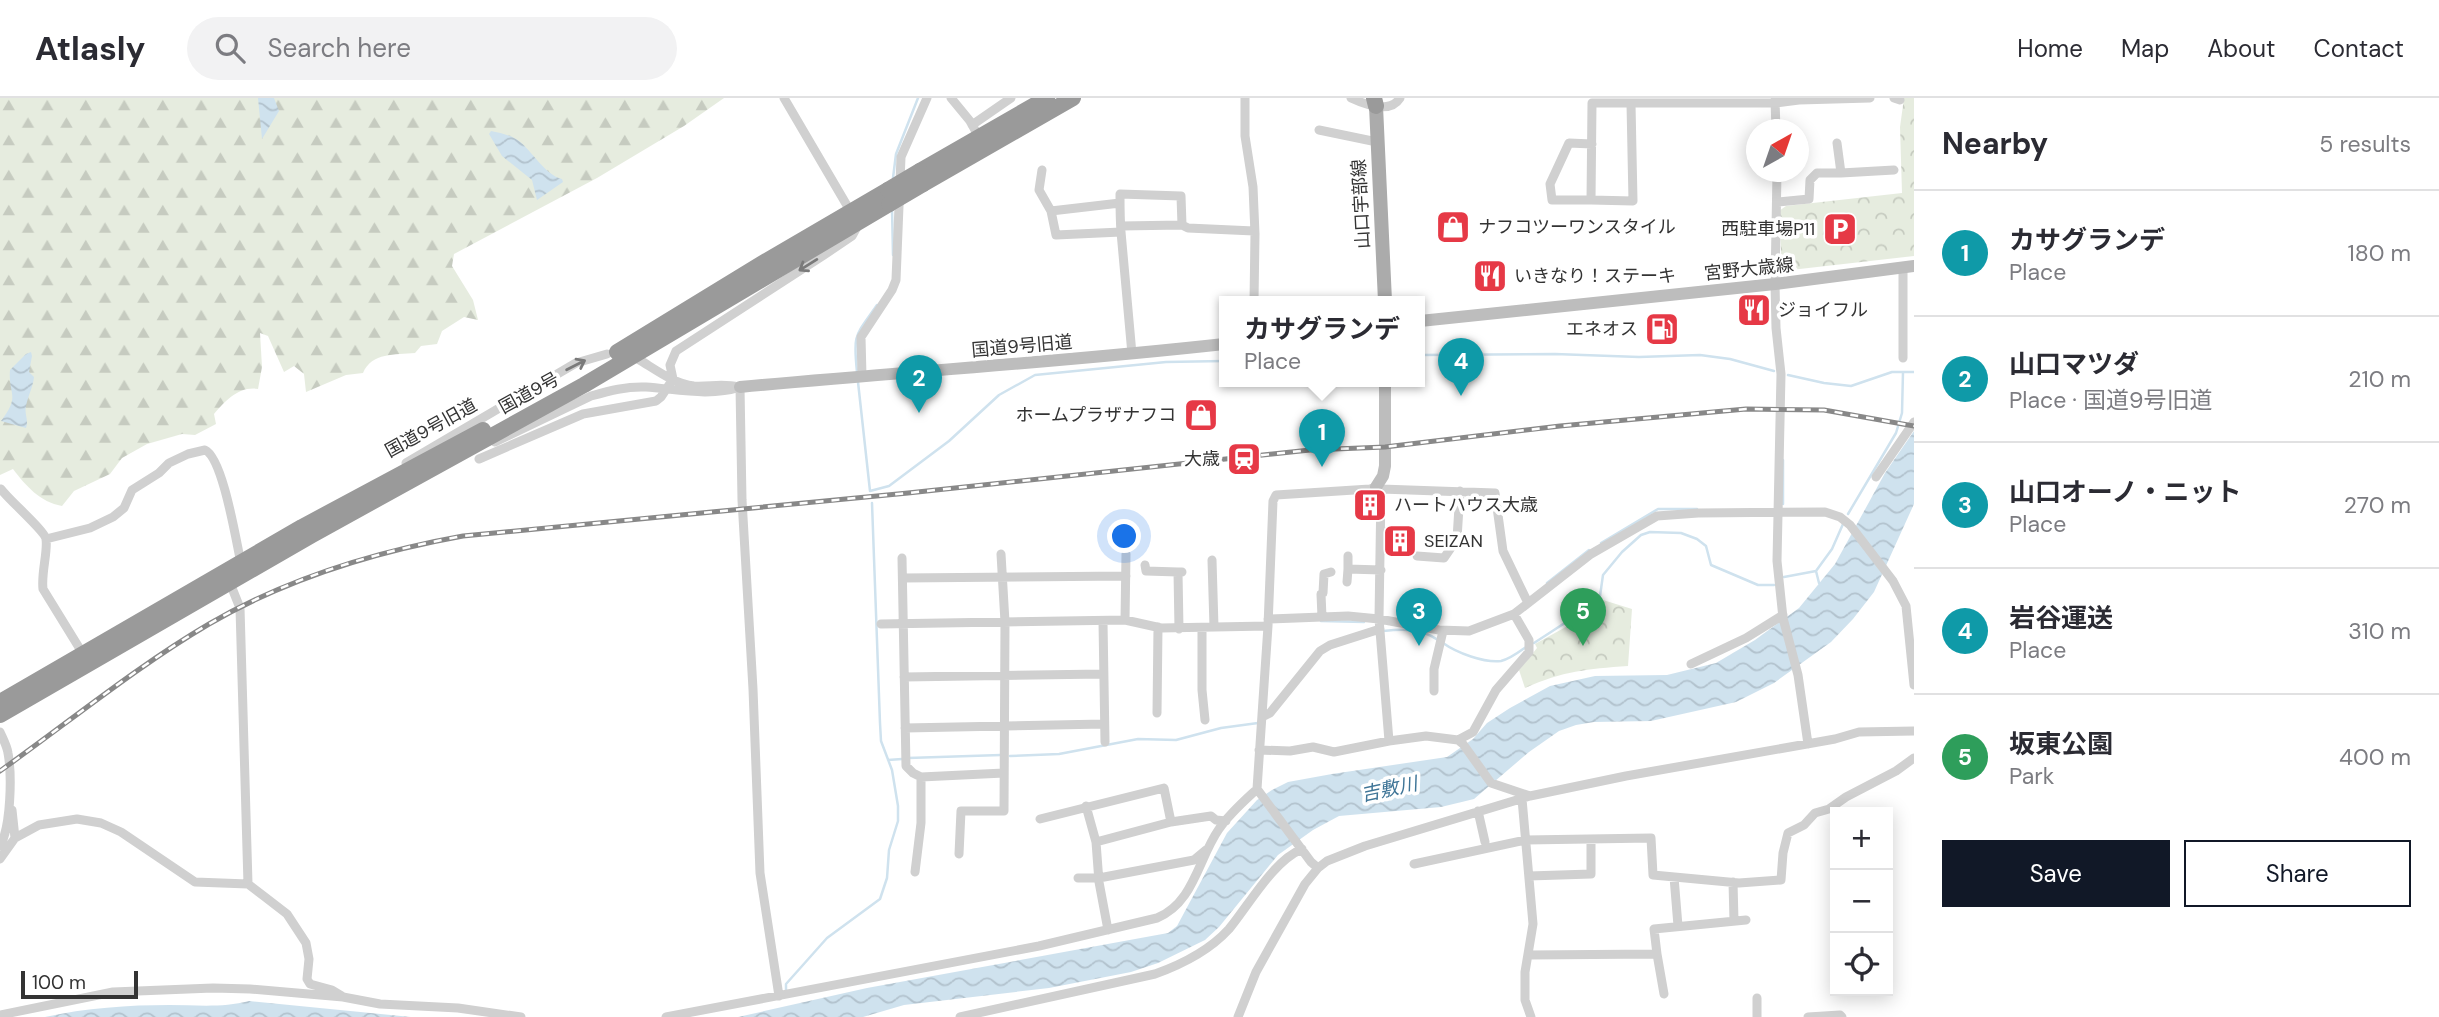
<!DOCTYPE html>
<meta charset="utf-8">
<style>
body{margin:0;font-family:"DM Sans","Noto Sans JP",sans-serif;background:#f2f2f3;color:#2b2b33}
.controls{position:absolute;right:21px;bottom:21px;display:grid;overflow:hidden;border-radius:0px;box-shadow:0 4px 18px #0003}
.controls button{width:63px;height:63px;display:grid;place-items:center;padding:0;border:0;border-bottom:2px solid #e1e1e2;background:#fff;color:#2b2b33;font:35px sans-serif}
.compass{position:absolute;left:1746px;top:21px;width:63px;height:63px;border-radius:50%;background:#fff;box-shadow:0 4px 18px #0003;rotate:40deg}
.scale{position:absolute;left:21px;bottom:18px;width:117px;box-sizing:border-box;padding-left:7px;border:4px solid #333;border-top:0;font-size:19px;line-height:24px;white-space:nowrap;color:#333;-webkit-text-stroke:5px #fff;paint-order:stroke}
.you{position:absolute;left:1125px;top:439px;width:24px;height:24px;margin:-18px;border:5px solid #fff;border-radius:50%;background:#1a73e8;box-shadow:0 0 0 10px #1a73e833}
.badge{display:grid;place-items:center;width:46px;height:46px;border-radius:50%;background:#111827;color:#fff;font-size:23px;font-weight:700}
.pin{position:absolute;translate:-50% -58px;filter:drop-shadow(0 2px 4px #0008)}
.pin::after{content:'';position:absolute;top:37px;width:24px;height:21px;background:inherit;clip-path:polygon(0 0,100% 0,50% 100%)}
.popup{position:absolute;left:1219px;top:198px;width:206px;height:91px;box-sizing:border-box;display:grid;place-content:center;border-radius:0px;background:#fff;filter:drop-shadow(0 2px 5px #0005);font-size:23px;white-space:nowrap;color:#7c7c81}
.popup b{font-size:26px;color:#2b2b33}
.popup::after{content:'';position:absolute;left:50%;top:100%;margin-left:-14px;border:14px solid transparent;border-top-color:#fff}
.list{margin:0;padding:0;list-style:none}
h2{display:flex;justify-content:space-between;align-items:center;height:91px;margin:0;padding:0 28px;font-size:30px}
h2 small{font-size:23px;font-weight:400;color:#7c7c81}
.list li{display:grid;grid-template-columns:46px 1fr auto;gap:21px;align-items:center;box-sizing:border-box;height:126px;padding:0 28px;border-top:2px solid #e1e1e2}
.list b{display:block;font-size:26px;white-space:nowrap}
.list p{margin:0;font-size:23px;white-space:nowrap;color:#7c7c81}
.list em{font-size:23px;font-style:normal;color:#7c7c81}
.actions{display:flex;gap:14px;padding:21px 28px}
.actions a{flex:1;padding:16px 0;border:2px solid #111827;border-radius:0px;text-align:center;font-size:24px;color:#111827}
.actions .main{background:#111827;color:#fff}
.icon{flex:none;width:38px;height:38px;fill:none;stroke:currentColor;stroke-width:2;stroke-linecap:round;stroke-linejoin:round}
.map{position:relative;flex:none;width:1914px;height:919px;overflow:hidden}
header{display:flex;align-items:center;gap:42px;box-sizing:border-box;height:98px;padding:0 35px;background:#fff;border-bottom:2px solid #e1e1e2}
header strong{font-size:33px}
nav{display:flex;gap:38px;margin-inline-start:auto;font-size:24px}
.search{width:490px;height:63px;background:#f2f2f3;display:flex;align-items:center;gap:18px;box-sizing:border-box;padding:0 24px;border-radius:38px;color:#7c7c81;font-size:26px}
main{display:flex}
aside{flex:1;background:#fff}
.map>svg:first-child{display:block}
</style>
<header>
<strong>Atlasly</strong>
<div class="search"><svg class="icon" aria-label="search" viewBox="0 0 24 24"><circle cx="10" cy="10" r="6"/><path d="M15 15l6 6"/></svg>Search here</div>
<nav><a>Home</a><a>Map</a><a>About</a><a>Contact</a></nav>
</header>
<main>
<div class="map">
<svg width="1914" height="919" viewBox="0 0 1914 919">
<defs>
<pattern id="forest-firs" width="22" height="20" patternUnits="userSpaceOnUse" patternTransform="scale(1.75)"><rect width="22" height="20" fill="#e6ecdf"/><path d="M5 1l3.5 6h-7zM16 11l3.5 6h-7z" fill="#c6cbc0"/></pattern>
<pattern id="park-crowns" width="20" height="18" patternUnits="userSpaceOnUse" patternTransform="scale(1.75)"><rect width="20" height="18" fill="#e6ecdf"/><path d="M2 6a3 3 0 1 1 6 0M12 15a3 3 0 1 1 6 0" fill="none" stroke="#c6cbc0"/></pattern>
<pattern id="water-waves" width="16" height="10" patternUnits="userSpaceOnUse" patternTransform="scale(1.75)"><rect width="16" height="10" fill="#cfe2ee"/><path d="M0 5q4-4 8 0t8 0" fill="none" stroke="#b2c2cd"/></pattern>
</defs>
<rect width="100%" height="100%" fill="#fff"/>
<path fill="url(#forest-firs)" d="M0,0h724l-40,28 -87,52 -143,76 -2,12 21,34 5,20 -14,-3 -22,14 -5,13 -16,2 -6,7c-20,2 -43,-1 -52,20l-17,2 -40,17 -2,-18 -10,-8 -10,6 -16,-36 -8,-3 2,34 -4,22c-19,-3 -33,12 -44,25l2,10 -21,11 -13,-1 -35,10 -25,14 -12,16 -36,17 -12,15c-22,-4 -36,-20 -49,-37l-13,6z"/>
<path fill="url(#park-crowns)" d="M1904,0h10v158l-132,15 -3,-60 7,-5 116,-13 -2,-66z
M1603,502l29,9 -4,57c-41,3 -65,5 -103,22l-6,-18 18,-22 -2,-4 38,-21z"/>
<path fill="url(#water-waves)" d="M258,0h16l5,13 -17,28z
M491,33c9,2 20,4 28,10 13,10 26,34 43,38l1,3 -26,18 -5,-20 -30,-24 -13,-22z
M31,254l1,4 -3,16 5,5c-1,10 -6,19 -8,29 -2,8 3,14 0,22l-25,-7c20,-26 7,-26 9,-51l16,-16z
M1914,333v73l-40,88 -21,27 -22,23 -57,41 -38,19 -85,19 -57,1 -18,3 -17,6 -30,21 -55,47 -33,8 -102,9 -26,14 -35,25 -59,72 -14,13 -47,23 -27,9 -82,16 -145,17 -41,12h-125l129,-29 301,-55 9,-7 50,-93 30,-33 15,-10 16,-8 44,-8 115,-17 26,-18 14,-16 23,-15 40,-22 45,-10 72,-1 49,-12 39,-23 44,-32 36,-44 50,-91z
M249,903l162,16h-366c40,-9 84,-12 124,-12 27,0 54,3 80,-4z"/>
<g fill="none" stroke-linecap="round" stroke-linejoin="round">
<path stroke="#cfe2ee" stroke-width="2.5" d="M893,80l3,-24 22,-56
M892,111l1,46
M1420,257l135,-1 84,3 61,-2 30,4 44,12
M857,274c-4,-39 -2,-35 20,-67
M1788,277l36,8 27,3 41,-14h22
M858,284l12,109 19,-5 60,-45 50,-46 36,-20 131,-13 58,-1
M1783,406v-44
M1848,416l48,-81 6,-20 1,-41
M1601,445l57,-34h39
M1784,479l32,-6
M1547,485l42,-33
M1819,485l-3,-12 16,-22 11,-25
M1321,523l43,1
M1383,533c20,-2 38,-3 55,9
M1443,545c14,10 41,20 58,18 9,-2 18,-9 25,-14
M1534,545l63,-41 3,-6 3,-21 19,-23 19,-17 9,-3 31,1 16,6 9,7 5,19 47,20h16
M1010,658l49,-2 79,-15 38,1 45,-12 37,-5
M908,660l93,-3
M888,662l14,-1
M786,892v-6l41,-46 53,-39 7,-21 2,-28 9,-29v-15l-6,-36 -11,-29 -1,-18 -8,-220"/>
<path stroke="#d0d0d0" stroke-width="9" d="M784,0l68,116
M951,0l19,23 9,16
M1245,0v38l8,51 2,47 -1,67
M1351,0c15,7 39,16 49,0
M1894,0l6,2
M1775,2l1,30
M1631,6l2,97 -42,-1 1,-97h183l24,-3 71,-2
M972,27l39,-27
M1319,32l58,12
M1042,72l-3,20 12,21 5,24 65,-3 11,122
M1777,74l-2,112 1,44 5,46 -4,187 6,57 15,57 10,69
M1841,75l53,-3
M1591,102h-39l-2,-16 19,-41 23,1
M1778,104l31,-3 1,-19 7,-7h24l-4,-30
M1051,113l69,-8
M1182,127l6,3 66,3
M1121,128l61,-1 -1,-29 -61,-2c0,13 0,25 1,38
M1903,169v91
M638,261c17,10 36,25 56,27 15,1 29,-3 44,1
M862,278l-1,-39 31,-47 4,-10 5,-123 26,-59
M740,289l2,113 11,189 7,184 19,123
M495,344l96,-46c18,-5 36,-10 55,-9 30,2 64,10 94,0
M479,361l104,-45 73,-13 5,-4 12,-18 -3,-14 6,-14 148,-96 28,-19 5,-9
M406,365l170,-100 31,-9
M1876,379l38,-55
M1,391c7,10 44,42 45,50 2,13 -5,34 -3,50l40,65
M1381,391l-2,130 10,122
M46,441l44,-11 23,-11 11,-9 8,-18 27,-17 10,-10 19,-9 17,-4c18,8 31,91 36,113
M1348,458v13l33,1
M1417,458l27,2 13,-19 3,-48
M902,460l4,208 7,7 8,4v46l-6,49
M1212,462l2,67
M1145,467l1,6 32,1
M903,480l223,-2
M1347,484l1,-13
M230,485l10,25 8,276
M1322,519l-1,-23 2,-1 1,-19 7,-2
M1268,521l80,-3 31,3 60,11 30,1 45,-17 77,-60 66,-38 41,-3 127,-1 15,5 10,8 43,56 13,25 8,79
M1125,522l1,-66
M1103,524l2,120
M881,526l244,-4 36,8 107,-2
M1202,530v62l3,30
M1179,531l-1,-57h4
M1691,566l55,-26 37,-23
M904,579l199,-3
M1434,593v-22l9,-38
M1157,615l1,-86
M1262,619l8,-4 50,-62 10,-6 50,-16
M905,630l199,-4
M0,634c3,7 7,14 8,21 4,22 3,74 -8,93
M1458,642l15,-8 23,-42 33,-38v-12l-15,-26
M1259,652l31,1 23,-4 21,5 55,-11 37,-5 32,4 5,4 28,39 39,13
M921,679l83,-4
M1522,701l11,125 -8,48v28l6,17
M1086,708l10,36
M12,712l3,28
M1478,713l7,31
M1040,721l124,-31 7,34
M959,756l2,-43h43l1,-189 -4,-68
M0,761l15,-21 24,-13 38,-6 24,4 20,9 74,50 53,2 17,13 22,17 19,29 3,16 -2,20 3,5 22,6 10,6
M1414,766l112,-24 125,-2 2,37 86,8 42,-3 2,-27 5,-20 16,-8 11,-12 14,-4 17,-12 50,-26 18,-13
M1318,770l-7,-6 -54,-73 11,-163 5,-125 3,-6 94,-6 6,-2 5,2 114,4 8,58 25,52
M1529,778l62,-2v-35
M1674,779l4,49
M1078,780h21l95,-18 12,-10
M1733,784l1,39
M1108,832l-9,-48 -3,-40 75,-20 40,-6 5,4 10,1
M1657,856l7,40
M1528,857l129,-1 -3,-25 92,-9
M1757,900v19
M0,917l113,-23 100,-4 37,1 93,8 37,7 78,4 63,9
M666,919l373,-71 118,-28c37,-15 41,-59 62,-89 10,-15 25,-28 38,-40
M960,919l195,-43c28,-10 54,-23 74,-45 20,-24 44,-68 73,-80
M1238,919l18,-45 49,-88 13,-16 9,-7 38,-15 165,-50 96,-20 209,-37 24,-7 55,-1
M1808,919l32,-2 2,2"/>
<path stroke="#bdbdbd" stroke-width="12" d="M1420,223l355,-37 139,-18
M740,289c161,-15 323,-25 484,-43
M1376,389l7,-11 2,-10v-85"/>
<path stroke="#ababab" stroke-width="14" d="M1376,8l9,195"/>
<path stroke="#9a9a9a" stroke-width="16" d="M1374,0l2,8
M920,73l127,-73
M923,86l150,-86
M617,254l144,-88 127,-74
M0,604l302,-175 181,-97
M0,617l312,-180 272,-150 305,-181"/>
<g stroke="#888" stroke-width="5">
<path id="rail" d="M0,673c69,-49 136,-104 209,-147 79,-46 165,-72 254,-88l445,-43 402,-43 75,-3 175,-21 186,-17 78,1 90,16"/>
</g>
<use href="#rail" stroke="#fff" stroke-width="2.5" stroke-dasharray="8" stroke-linecap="butt"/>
<path stroke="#9a9a9a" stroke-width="16" d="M888,92l32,-19
M889,106l34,-20"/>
</g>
<defs><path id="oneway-shaft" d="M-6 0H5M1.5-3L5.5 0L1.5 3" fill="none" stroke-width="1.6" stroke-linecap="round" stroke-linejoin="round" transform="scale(1.75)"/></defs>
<g stroke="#7a7a7a">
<use href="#oneway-shaft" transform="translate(808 167) rotate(148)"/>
<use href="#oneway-shaft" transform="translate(576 267) rotate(-27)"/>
</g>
<defs>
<g id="shop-square" transform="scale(1.75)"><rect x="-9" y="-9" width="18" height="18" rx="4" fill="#e63946" stroke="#fff"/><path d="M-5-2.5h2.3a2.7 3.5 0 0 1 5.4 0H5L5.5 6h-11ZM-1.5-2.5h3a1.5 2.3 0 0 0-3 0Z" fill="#fff"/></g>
<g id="parking-square" transform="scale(1.75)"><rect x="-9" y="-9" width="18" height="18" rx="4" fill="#e63946" stroke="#fff"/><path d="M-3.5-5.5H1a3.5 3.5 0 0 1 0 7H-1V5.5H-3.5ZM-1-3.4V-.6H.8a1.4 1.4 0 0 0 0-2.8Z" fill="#fff"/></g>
<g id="restaurant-square" transform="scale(1.75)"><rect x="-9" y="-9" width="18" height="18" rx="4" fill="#e63946" stroke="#fff"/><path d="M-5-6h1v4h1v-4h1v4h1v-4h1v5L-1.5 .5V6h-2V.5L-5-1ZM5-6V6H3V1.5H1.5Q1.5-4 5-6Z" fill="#fff"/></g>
<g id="fuel-square" transform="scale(1.75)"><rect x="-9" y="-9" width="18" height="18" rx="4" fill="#e63946" stroke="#fff"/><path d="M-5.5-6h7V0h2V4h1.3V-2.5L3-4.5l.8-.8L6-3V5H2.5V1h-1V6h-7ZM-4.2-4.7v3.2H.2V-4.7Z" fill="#fff"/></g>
<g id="station-square" transform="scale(1.75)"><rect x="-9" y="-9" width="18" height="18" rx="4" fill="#e63946" stroke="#fff"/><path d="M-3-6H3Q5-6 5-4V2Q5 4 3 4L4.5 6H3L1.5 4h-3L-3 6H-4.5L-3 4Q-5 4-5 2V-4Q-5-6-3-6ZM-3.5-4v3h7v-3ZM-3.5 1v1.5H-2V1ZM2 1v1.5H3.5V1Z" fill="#fff"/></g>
<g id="building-square" transform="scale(1.75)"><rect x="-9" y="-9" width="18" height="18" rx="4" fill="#e63946" stroke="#fff"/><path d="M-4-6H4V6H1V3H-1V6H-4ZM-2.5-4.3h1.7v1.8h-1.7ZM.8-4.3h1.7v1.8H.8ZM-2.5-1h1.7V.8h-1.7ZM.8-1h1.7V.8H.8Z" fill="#fff"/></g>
</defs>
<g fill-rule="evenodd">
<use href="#shop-square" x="1453" y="129"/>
<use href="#parking-square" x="1840" y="131"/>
<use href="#restaurant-square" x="1490" y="178"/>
<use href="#restaurant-square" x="1754" y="212"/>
<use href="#fuel-square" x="1662" y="231"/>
<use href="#shop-square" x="1201" y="317"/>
<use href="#station-square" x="1244" y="361"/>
<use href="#building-square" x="1370" y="407"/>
<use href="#building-square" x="1400" y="443"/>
</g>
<g text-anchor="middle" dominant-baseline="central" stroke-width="7" stroke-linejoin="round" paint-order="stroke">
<g font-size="18" fill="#333" stroke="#fff">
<text transform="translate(1361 106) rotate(-93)">山口宇部線</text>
<text transform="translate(1749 171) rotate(-6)">宮野大歳線</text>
<text transform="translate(1022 248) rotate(-5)">国道9号旧道</text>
<text transform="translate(529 295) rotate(-29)">国道9号</text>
<text transform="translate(431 330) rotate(-29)">国道9号旧道</text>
</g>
<g font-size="18" fill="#333" stroke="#fff" text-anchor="start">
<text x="1478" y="129">ナフコツーワンスタイル</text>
<text x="1815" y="131" text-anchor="end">西駐車場P11</text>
<text x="1514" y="178">いきなり！ステーキ</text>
<text x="1778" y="212">ジョイフル</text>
<text x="1638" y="231" text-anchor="end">エネオス</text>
<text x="1176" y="317" text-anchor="end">ホームプラザナフコ</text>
<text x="1220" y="361" text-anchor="end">大歳</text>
<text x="1394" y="407">ハートハウス大歳</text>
<text x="1424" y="443">SEIZAN</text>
</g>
<g font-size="19" font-style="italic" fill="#3f7597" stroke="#fff">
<text transform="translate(1389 691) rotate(-12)">吉敷川</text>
</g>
</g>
</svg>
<div class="controls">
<button>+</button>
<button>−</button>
<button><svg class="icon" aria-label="locate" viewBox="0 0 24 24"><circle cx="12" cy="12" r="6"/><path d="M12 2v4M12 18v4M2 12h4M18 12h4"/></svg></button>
</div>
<svg class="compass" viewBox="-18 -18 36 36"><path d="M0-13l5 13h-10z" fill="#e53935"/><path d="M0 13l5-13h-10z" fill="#7c7c81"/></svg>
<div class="scale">100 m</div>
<div class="you"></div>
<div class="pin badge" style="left:1322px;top:369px;background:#0f9aa8">1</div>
<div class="popup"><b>カサグランデ</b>Place</div>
<div class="pin badge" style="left:919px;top:315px;background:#0f9aa8">2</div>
<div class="pin badge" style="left:1419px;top:548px;background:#0f9aa8">3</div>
<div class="pin badge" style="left:1461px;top:298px;background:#0f9aa8">4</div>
<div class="pin badge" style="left:1583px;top:548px;background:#2e9e5b">5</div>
</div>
<aside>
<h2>Nearby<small>5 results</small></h2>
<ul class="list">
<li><span class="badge" style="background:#0f9aa8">1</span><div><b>カサグランデ</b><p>Place</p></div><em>180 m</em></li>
<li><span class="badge" style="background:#0f9aa8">2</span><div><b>山口マツダ</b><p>Place · 国道9号旧道</p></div><em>210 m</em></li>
<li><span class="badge" style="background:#0f9aa8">3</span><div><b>山口オーノ・ニット</b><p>Place</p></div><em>270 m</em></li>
<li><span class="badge" style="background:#0f9aa8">4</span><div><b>岩谷運送</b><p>Place</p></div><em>310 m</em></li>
<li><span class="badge" style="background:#2e9e5b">5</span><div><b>坂東公園</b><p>Park</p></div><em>400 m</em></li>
</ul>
<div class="actions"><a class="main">Save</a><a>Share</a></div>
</aside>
</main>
